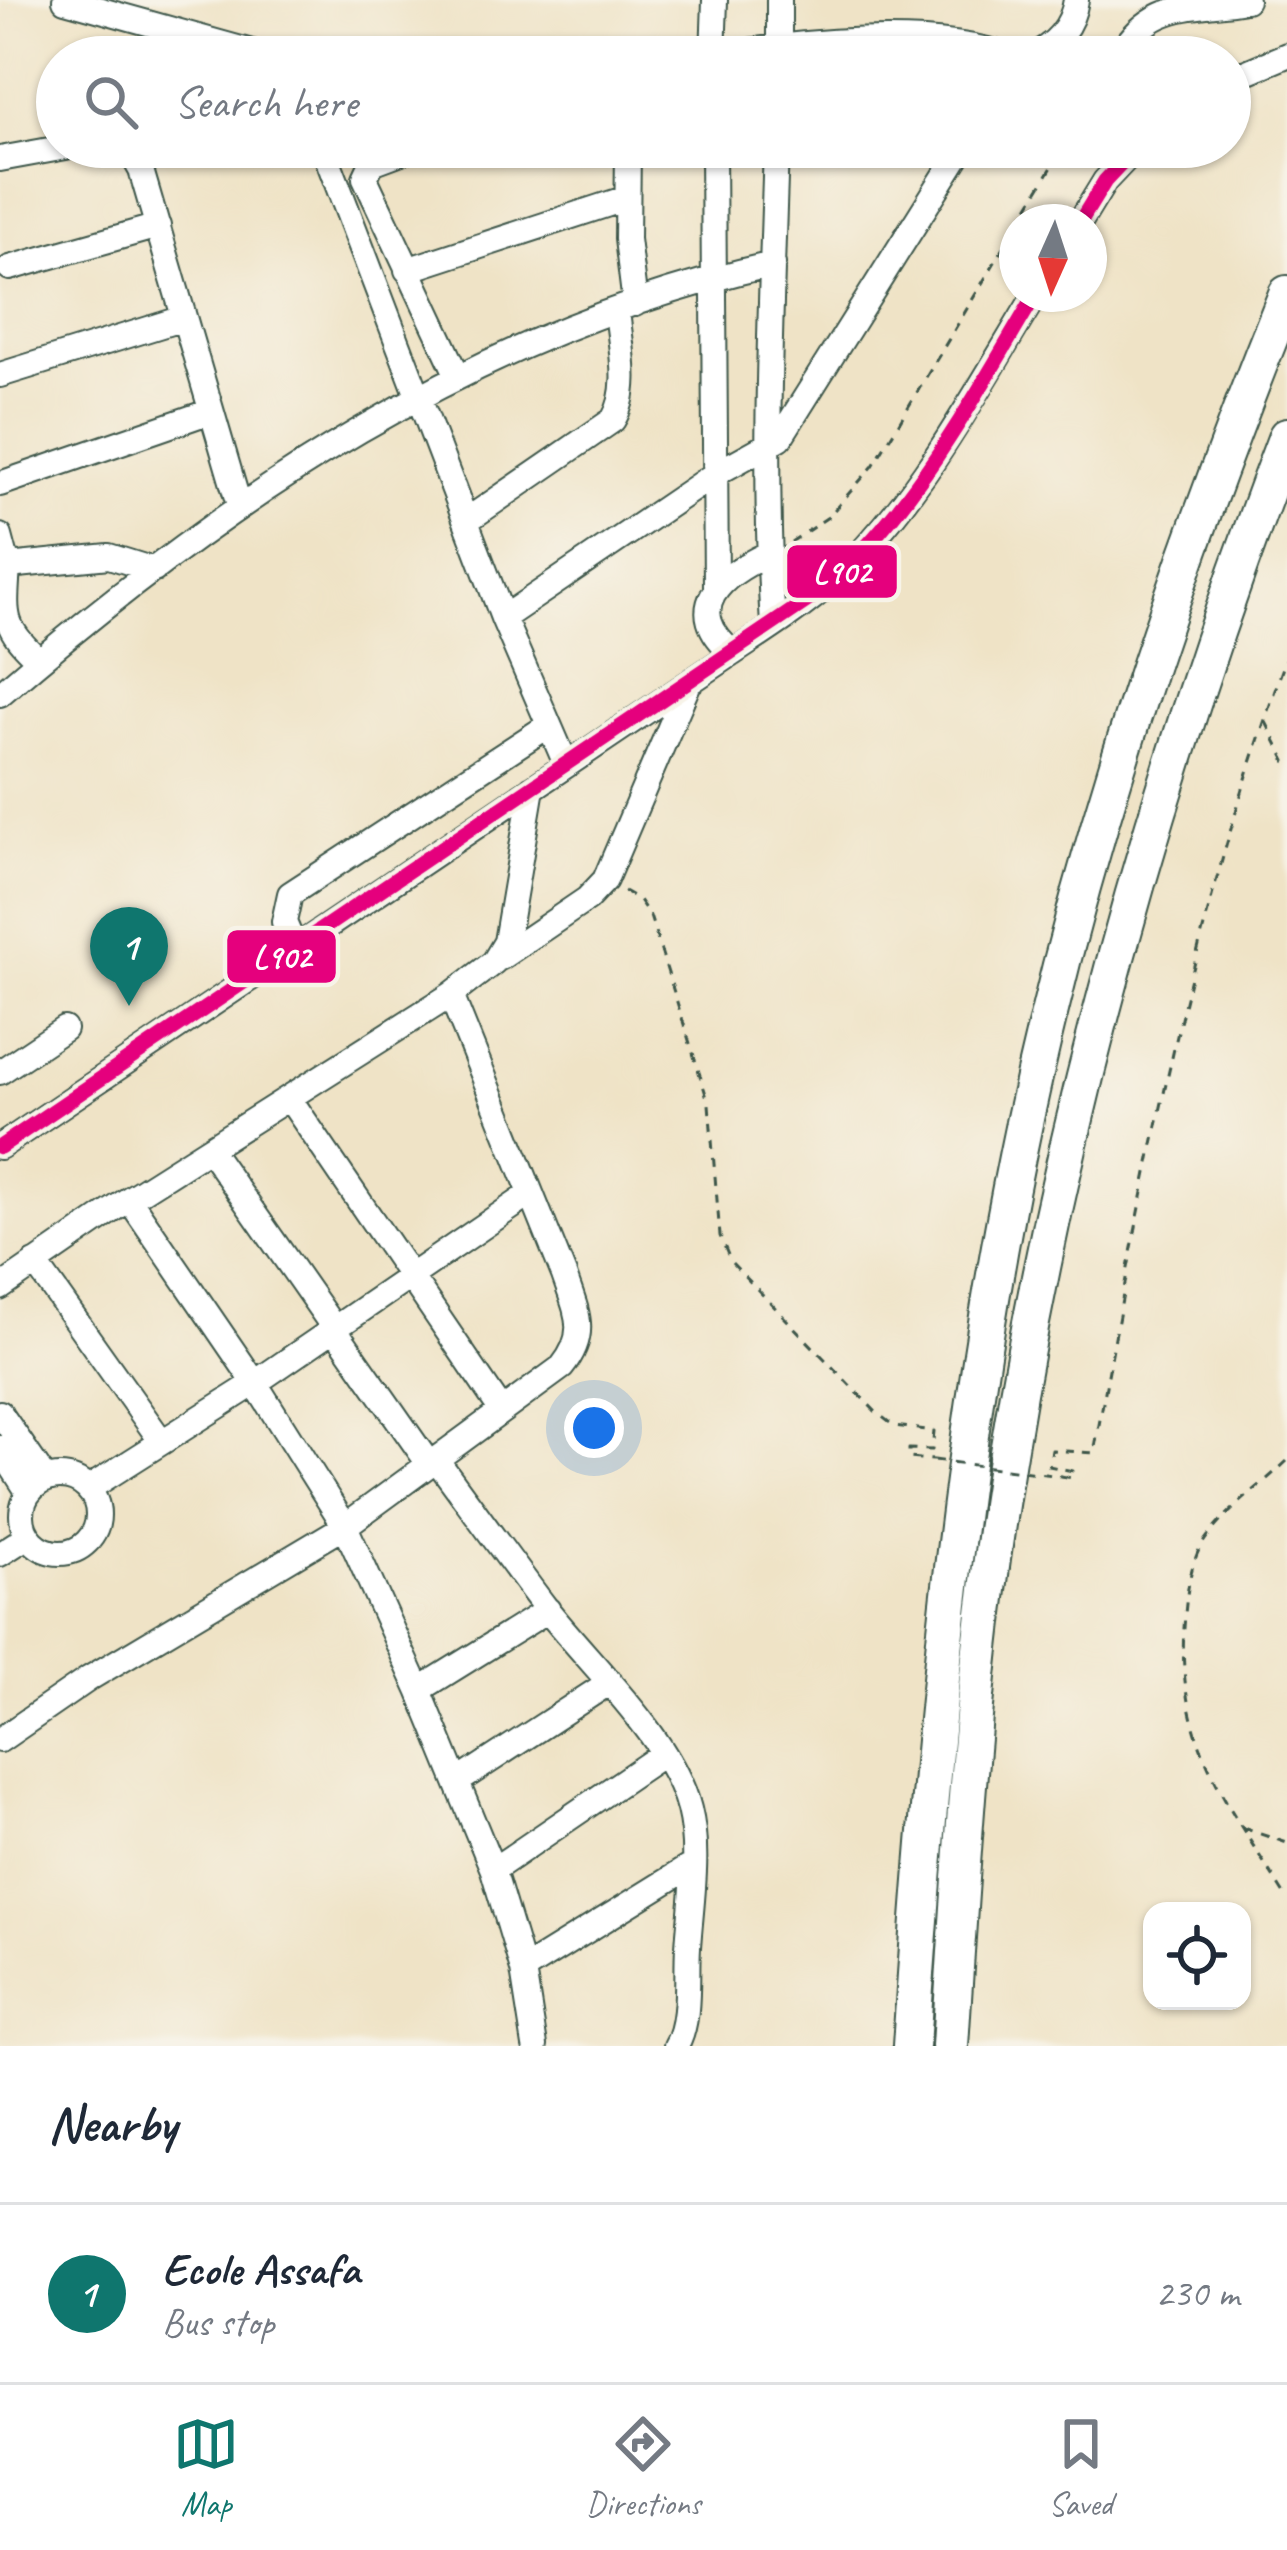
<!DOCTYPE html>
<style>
body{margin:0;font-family:Caveat,sans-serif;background:#f2f2f3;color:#1f2937}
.controls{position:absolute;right:36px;bottom:36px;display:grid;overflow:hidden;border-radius:24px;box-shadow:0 3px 9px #0004}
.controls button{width:108px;height:108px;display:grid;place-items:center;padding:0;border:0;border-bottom:3px solid #e0e1e3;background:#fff;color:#1f2937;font:60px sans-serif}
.compass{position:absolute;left:999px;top:204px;width:108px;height:108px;border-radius:50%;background:#fff;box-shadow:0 3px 9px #0004;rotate:183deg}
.you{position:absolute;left:594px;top:1428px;width:42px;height:42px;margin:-30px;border:9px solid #fff;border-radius:50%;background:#1a73e8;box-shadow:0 0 0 18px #1a73e833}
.badge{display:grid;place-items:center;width:78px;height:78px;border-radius:50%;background:#0f766e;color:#fff;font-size:39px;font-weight:700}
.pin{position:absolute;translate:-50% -99px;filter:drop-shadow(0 3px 6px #0008)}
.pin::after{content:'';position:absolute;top:63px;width:42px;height:36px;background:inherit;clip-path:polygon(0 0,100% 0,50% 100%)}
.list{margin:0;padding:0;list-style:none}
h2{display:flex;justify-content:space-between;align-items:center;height:156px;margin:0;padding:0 48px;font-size:51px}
h2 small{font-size:39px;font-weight:400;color:#747a83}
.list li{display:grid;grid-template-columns:78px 1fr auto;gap:36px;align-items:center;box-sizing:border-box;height:180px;padding:0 48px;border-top:3px solid #e0e1e3}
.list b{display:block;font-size:45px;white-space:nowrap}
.list p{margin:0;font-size:39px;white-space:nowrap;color:#747a83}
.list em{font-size:39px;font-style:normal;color:#747a83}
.icon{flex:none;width:66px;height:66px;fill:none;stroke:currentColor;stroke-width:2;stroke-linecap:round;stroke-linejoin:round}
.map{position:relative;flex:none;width:1287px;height:2046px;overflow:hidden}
.search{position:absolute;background:#fff;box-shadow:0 3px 9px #0004;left:36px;right:36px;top:36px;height:132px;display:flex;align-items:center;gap:30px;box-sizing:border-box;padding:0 42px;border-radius:66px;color:#747a83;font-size:45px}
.sheet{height:336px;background:#fff}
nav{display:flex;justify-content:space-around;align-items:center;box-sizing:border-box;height:168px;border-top:3px solid #e0e1e3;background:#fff;font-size:33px;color:#747a83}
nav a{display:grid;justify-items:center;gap:6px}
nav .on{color:#0f766e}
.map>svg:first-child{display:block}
</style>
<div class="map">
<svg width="1287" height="2046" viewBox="0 0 1287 2046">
<rect width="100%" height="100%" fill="#f7f3e8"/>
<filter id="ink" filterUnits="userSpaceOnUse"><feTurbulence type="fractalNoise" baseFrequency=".00833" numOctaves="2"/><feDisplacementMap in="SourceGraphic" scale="24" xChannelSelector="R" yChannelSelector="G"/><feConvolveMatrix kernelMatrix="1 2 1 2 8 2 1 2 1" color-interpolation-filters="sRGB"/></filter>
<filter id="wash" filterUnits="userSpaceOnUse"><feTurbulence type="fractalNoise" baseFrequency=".004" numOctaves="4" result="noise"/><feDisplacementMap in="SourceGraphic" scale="48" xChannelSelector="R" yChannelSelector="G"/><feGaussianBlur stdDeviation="2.7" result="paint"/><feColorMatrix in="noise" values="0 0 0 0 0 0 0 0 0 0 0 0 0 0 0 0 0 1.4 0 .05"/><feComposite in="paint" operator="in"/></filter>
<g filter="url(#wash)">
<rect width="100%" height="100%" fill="#efe3c6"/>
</g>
<g filter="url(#ink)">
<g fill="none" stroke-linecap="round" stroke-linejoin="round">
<g stroke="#3e564a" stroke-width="28">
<path id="minor" d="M65,0l205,57
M779,0v57
M1057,40l30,17
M712,57c80,-15 221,-29 298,0
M713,57l2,-57
M1030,57c25,-12 42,-29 46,-57
M1118,57c35,-57 70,-47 128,-57
M1230,79l57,-24
M128,147l13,23 98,335
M323,147l180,471 63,146
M415,147l-43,16 -7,15 93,198
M628,147l-1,92 8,65
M713,147l3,441
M0,159l66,-12
M1080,222l25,-41 32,-34
M10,268l148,-42
M407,270l220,-72
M0,375l184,-57
M0,484l211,-73
M466,521l147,-101c19,-31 7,-75 4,-110
M0,536l8,30 -8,3
M503,618l212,-144 65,-36 183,-291
M773,626c-10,-159 -2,-320 3,-479
M733,653c-53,-45 -11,-78 35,-99
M39,660c-38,-34 -34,-45 -31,-94l101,-10 45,14
M0,694c227,-196 475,-364 773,-430
M294,946l-10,-24 6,-28 259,-169
M500,958l87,-59 18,-19 84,-197
M0,1072l64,-43
M289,1098l213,313
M0,1147l733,-494c33,-22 68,-44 98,-71 88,-79 144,-189 205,-288
M209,1149l220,315
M129,1199l126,184 90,143 74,164 74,180 30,100 12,76
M35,1263l127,179
M0,1288l129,-89 322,-204 43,-33 12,-20 26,-154
M0,1413l46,67
M0,1448l29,45
M436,1459c36,49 72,99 109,148 44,57 127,132 144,202 11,43 2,93 -1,138 -2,29 3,74 -12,99
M22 1515a38 38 0 1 1 76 0a38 38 0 1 1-76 0Z
M88,1489l167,-106 274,-188
M0,1554l28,-18
M419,1690l129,-80
M0,1740l90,-62 255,-152 217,-159c27,-34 15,-54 2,-92l-113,-280
M457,1782l153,-100
M493,1870l170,-116
M523,1970l171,-106"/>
</g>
<g stroke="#3e564a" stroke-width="40">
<path id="highway" d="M911,2046c20,-298 47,-596 106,-889 60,-297 157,-583 270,-863
M950,2046c11,-172 21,-345 46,-515 54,-376 156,-741 291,-1095"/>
</g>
<path stroke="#3e564a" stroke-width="3" stroke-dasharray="9 9" stroke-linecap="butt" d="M1019,222l45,-75
M791,542l37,-25 45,-51 144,-241
M1266,722l21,41
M624,891l15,9 11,16 59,188 11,132 11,26 145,150 18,14 40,5 -2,19 -23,-1v9l25,2
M1287,1461c-27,26 -66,53 -86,85 -13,24 -15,55 -17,82 -7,117 45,177 103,271
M1061,1476l11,2 1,-7 -24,-5 3,-16 42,3c48,-270 100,-538 193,-797
M1243,1828l44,15"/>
<use href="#minor" stroke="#fff" stroke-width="24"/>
<use href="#highway" stroke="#fff" stroke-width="36"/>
<path stroke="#3e564a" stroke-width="3" stroke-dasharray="9 9" stroke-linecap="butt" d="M934,1460l127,16"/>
<g stroke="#f7f3e8" stroke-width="24">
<path id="bus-1" d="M1080,222l25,-41 32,-34
M0,1147l820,-555c94,-81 153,-193 216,-298"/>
</g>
<use href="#bus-1" stroke="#e5007d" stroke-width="15"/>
</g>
</g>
<g stroke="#f7f3e8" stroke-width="4.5">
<rect x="785" y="543" width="114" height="57" rx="12" fill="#e5007d"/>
<rect x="225" y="928" width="113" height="57" rx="12" fill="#e5007d"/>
</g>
<g font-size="33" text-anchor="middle" font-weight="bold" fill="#fff">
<text x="842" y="583">L902</text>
<text x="282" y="968">L902</text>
</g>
</svg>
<div class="controls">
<button><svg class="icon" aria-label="locate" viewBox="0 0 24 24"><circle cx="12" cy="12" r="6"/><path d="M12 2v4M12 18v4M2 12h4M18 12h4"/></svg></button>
</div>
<svg class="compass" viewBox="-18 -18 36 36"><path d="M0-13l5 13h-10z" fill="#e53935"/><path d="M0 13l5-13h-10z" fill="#747a83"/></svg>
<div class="you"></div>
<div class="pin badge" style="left:129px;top:1006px">1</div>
<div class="search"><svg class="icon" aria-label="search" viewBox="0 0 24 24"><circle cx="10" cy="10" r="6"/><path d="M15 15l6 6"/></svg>Search here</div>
</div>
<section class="sheet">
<h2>Nearby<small></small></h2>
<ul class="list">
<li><span class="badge">1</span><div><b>Ecole Assafa</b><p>Bus stop</p></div><em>230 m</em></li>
</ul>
</section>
<nav>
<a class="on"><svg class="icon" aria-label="map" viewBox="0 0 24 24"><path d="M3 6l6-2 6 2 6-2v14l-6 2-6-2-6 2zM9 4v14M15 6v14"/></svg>Map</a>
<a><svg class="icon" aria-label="directions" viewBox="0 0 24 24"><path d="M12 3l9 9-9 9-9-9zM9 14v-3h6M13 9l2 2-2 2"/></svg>Directions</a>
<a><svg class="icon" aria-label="saved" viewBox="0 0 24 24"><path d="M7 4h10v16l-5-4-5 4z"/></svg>Saved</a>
</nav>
